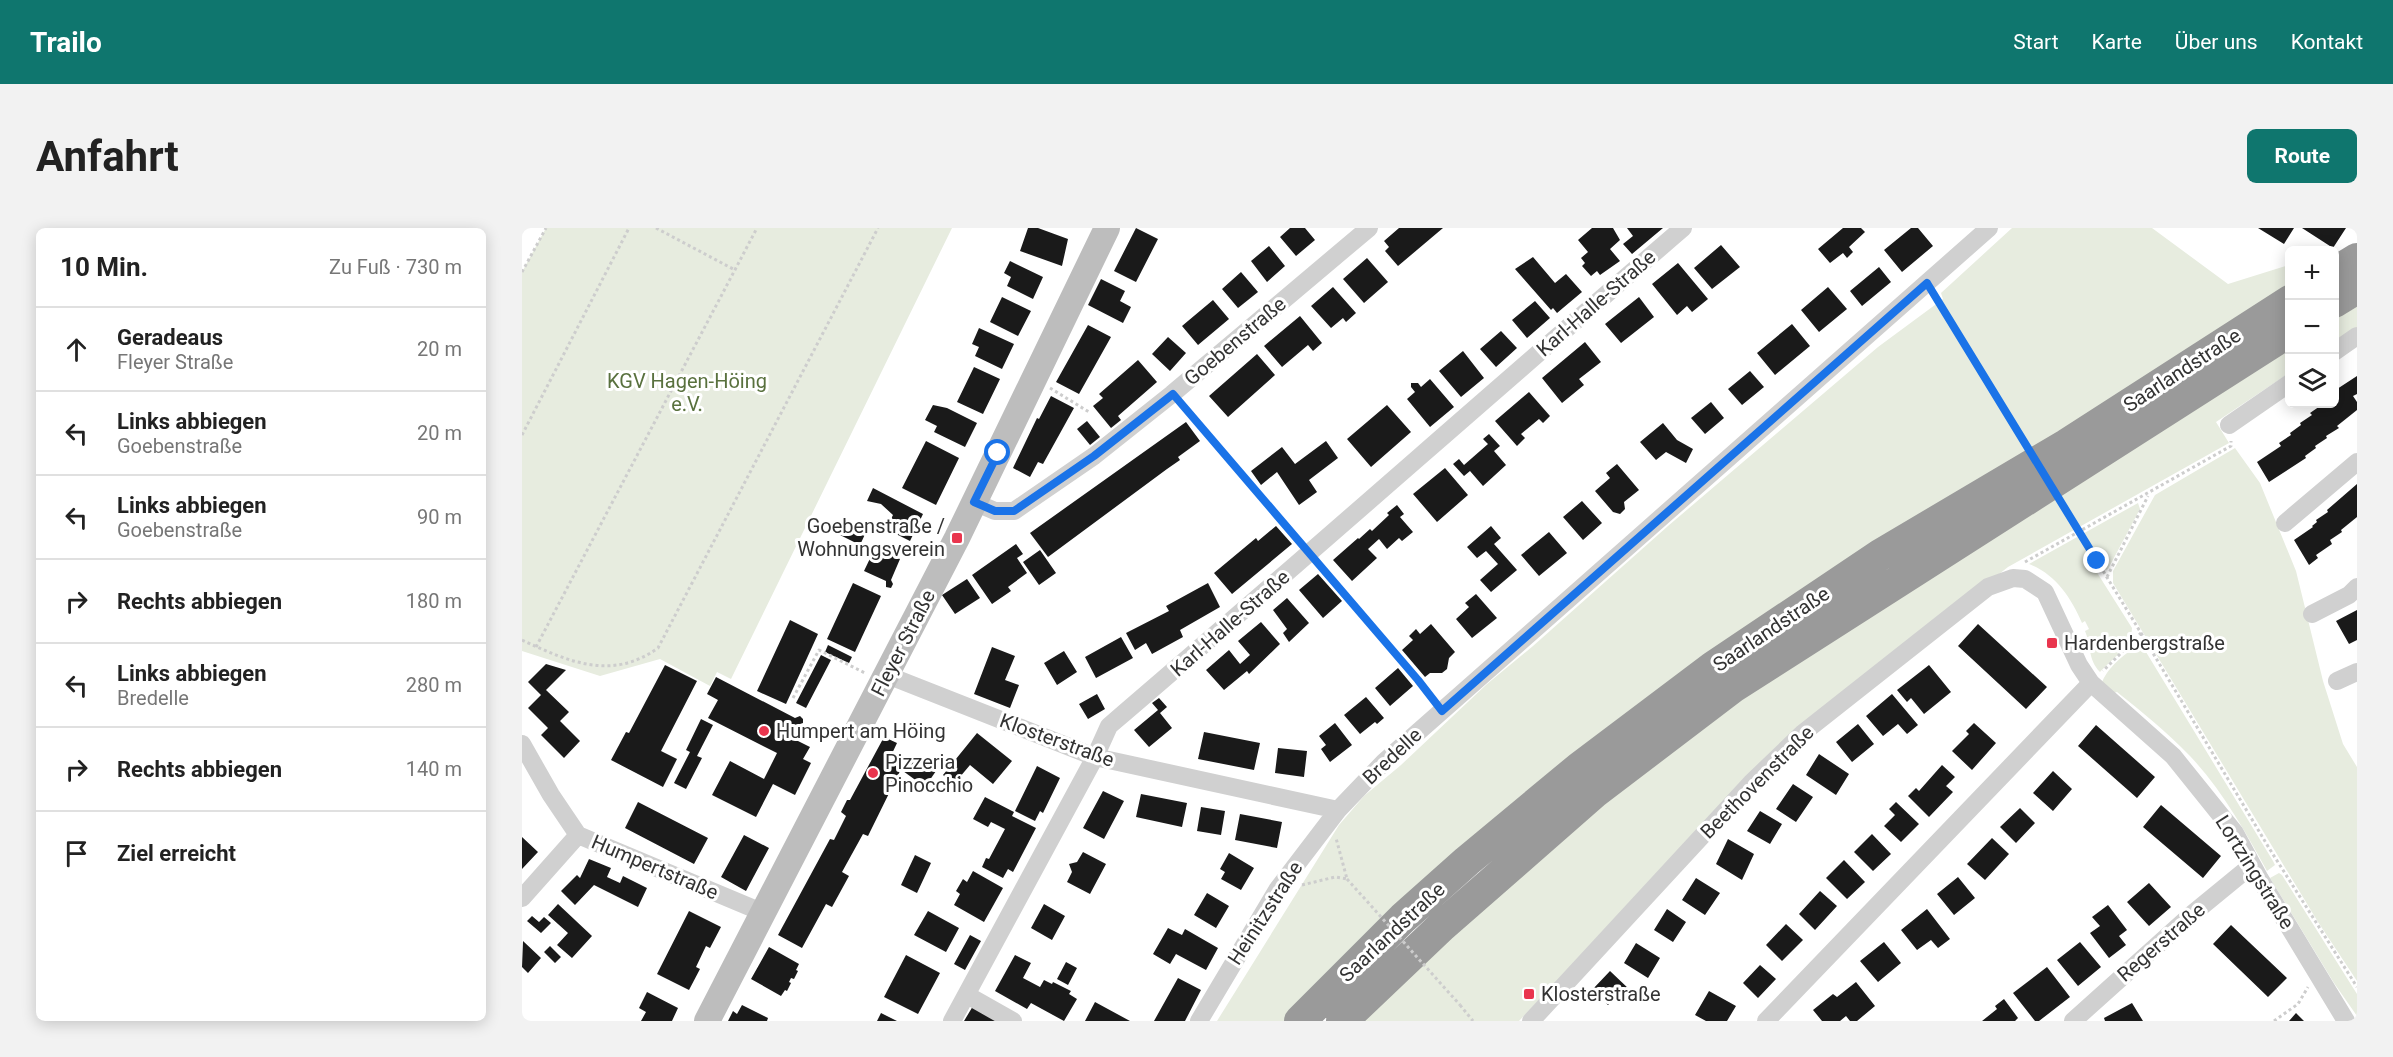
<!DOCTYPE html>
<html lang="de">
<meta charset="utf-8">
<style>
body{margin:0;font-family:Roboto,sans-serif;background:#f2f2f2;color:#222}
.controls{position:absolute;right:18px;top:18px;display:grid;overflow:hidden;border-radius:9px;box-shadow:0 3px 15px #0003}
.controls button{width:54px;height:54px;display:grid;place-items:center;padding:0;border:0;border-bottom:2px solid #e0e0e0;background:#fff;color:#222;font:30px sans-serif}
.stop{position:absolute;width:18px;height:18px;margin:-14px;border:4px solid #1a73e8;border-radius:50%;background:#fff}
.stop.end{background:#1a73e8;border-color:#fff;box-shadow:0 2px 6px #0008}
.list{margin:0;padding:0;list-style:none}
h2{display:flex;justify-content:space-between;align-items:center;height:78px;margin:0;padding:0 24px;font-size:26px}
h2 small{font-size:20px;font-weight:400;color:#767676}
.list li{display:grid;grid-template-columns:39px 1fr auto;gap:18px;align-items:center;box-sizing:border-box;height:84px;padding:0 24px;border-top:2px solid #e0e0e0}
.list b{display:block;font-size:22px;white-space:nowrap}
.list p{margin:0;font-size:20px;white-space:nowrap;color:#767676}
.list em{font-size:20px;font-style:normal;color:#767676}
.icon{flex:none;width:33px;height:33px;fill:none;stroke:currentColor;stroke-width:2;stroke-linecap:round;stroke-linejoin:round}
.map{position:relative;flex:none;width:1835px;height:793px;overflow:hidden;border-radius:9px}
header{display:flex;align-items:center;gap:36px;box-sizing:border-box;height:84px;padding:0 30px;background:#0f766e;color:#fff}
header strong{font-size:28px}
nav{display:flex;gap:33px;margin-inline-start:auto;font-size:21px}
.intro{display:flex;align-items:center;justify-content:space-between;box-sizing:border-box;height:144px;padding:0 36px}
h1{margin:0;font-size:42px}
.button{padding:15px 27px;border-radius:9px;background:#0f766e;color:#fff;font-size:21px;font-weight:700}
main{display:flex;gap:36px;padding:0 36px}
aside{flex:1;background:#fff;border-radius:9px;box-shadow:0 3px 15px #0003}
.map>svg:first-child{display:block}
</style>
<header>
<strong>Trailo</strong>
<nav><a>Start</a><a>Karte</a><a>Über uns</a><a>Kontakt</a></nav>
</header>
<div class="intro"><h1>Anfahrt</h1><a class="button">Route</a></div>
<main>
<aside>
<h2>10 Min.<small>Zu Fuß · 730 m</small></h2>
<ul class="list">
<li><svg class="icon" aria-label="ahead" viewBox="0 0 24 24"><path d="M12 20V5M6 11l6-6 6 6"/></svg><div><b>Geradeaus</b><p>Fleyer Straße</p></div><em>20 m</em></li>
<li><svg class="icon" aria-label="left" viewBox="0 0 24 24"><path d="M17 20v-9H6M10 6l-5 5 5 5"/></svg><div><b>Links abbiegen</b><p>Goebenstraße</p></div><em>20 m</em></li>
<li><svg class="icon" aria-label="left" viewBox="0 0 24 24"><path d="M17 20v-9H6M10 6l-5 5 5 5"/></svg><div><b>Links abbiegen</b><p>Goebenstraße</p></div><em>90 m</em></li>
<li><svg class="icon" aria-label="right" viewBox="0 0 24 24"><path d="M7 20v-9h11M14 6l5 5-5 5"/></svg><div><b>Rechts abbiegen</b></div><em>180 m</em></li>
<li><svg class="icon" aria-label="left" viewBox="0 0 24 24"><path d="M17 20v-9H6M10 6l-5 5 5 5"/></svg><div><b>Links abbiegen</b><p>Bredelle</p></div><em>280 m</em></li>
<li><svg class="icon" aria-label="right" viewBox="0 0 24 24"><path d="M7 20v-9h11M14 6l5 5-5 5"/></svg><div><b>Rechts abbiegen</b></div><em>140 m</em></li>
<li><svg class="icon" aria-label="arrive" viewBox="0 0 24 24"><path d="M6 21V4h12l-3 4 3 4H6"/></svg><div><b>Ziel erreicht</b></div></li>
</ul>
</aside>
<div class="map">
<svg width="1835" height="793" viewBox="0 0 1835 793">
<rect width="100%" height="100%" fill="#fff"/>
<path fill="#e7ecdf" d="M24,0h406l-221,451 -14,-7 -7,14 -50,-27 -60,17 -78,-25v-379z
M1490,0h140l76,56 61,-19v30l-316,196 -660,500 -28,30h-68l122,-196 25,-29 37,-31 86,-81 46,-38 135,-120 210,-179 65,-48 -2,-6z
M1835,76v23l-22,15 -1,-24z
M1767,119v26l-73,49 13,21 -221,124 -209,165 -52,47 -228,242h-163l307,-274z
M1713,220l25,35 36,88 27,110 20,63 14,23v214l-39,-59 -205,-339v-12l42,-76z
M1616,275l2,6 -32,60 -2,1 -8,-11 -7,4 41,65c0,18 -21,32 -32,44 -12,-12 -9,-27 -15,-41l4,-2 -4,-8 -3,2c-11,-26 -27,-49 -53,-59z
M1614,420l10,4 127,209 2,4 -8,6c-22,-40 -45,-81 -77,-115 -23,-24 -48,-44 -73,-64l-3,1 -12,-10c3,-12 23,-31 34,-35z
M1757,645l3,2 75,119v22l-23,-33 -64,-105z"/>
<path fill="#1a1a1a" d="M506,0h10l30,11 -6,27 -42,-15z
M614,0l22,11 -22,43 -22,-11z
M768,0h15l10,12 -19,16 -16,-19z
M877,0h44l-45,38 -13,-15 4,-4 -5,-6z
M1070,0h21l7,12 -10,9 10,12 -20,14 -3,-4 -6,5 -9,-10 3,-3 -4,-5 7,-6 -10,-12z
M1105,0h36l-31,26 -9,-10 10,-8z
M1321,0h18l4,4 -16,15 4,5 -6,6 -4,-5 -13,10 -12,-14z
M1389,0h7l15,18 -31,26 -18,-22z
M1736,0h36l-10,16z
M1780,0h44l-13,20z
M1199,17l19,22 -28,22 -18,-21z
M747,18l16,20 -18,16 -16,-21z
M1011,29l22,26 11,-9 16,18 -25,21 -4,-5 -2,2 -36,-41z
M845,30l21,24 -24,21 -21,-24z
M488,33l33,16 -10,22 -26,-13 4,-9 -7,-4z
M1156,35l30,36 -16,13 -5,-6 -10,9 -25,-31z
M1357,39l12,15 -29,24 -12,-15z
M719,44l17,20 -20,16 -16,-19z
M579,51l24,12 -5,10 11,6 -8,16 -35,-18z
M811,59l23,26 -10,9 -3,-4 -12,10 -20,-22z
M1306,59l19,22 -28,23 -18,-22z
M480,69l29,14 -13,25 -28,-14z
M1117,69l15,20 -33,26 -16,-19z
M691,72l16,19 -31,26 -16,-19z
M1013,73l15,17 -23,20 -15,-18z
M778,88l22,27 -9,8 -5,-6 -26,22 -18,-21z
M1270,96l18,22 -35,29 -18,-22z
M566,97l23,12 -32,57 -23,-12z
M457,100l35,16 -12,25 -27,-13 4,-9 -7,-3z
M979,103l16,17 -21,19 -16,-18z
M646,109l18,16 -16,18 -18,-17z
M1063,114l16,20 -22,17 5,6 -22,18 -20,-25z
M941,123l21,27 -23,19 -22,-26z
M735,126l18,21 -47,42 -19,-21z
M616,132l19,22 -39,34 3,4 -10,8 -18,-22 10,-8 -4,-4z
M452,139l26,12 -17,35 -26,-12z
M1228,143l14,16 -22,18 -14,-16z
M1835,148v18l-4,2 4,6v8l-20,16 2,2 -13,8 1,2 -12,8 1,2 -11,8 1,2 -37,24 -12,-20 24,-16 -2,-3 12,-8 -1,-2 11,-8 -1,-2 12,-8 -2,-2 13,-9h11v-13z
M908,151l24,28 -24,20 -23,-28 8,-7 -4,-5v-4h7l3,4z
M1007,164l21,24 -7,7 -4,-4 -18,15 4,4 -8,8 -22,-25z
M529,168l23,12 -31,56 -5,-2 -8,15 -17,-9 24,-50 2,1z
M1189,174l13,16 -19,16 -14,-16z
M411,177l14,3 30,15 -12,24 -31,-15 3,-6 -12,-6z
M865,177l24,27 -40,35 -24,-28z
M565,193l13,16 -10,8 -13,-16z
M664,194l14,19 -22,16 2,3 -13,9 -119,88 -18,-24z
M1141,195l14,17 16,9 -7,14 -20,-11 -10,8 -16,-18z
M967,206l11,12 -6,5 12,14 -23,21 -13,-15 -6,5 -11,-12 6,-5 5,6 24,-21 -5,-5z
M404,213l33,17 -23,47 -34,-17z
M804,213l12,17 -29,22 8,12 -18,13 -22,-33 -16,13 -10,-14 31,-24 13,17z
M1095,236l22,26 -15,12 1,7 -5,5 -7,-2 -18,-21 15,-13 -4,-5z
M923,240l23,27 -31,27 -24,-28z
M1835,256v33l-16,13 1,2 -12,8 2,4 -16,11 2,3 -9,7 -15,-25 19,-13 -1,-1 5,-4 -1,-2 12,-8 -1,-2z
M351,260l50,26 -13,27 -24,-12 7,-14 -12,-11 -14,-3z
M1060,273l20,22 -19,17 -20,-23z
M875,277l7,9 -4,3 13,15 -11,9 -3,-3 -12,11 -8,-10 -11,10 9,9 -25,23 -19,-21 25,-22 1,1 11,-10 2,2 17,-16 -2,-2z
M321,291l24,11 -7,15 -24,-12z
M754,298l16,18 -60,50 -18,-21 42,-35 2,3z
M969,298l10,12 -7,6 23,26 -26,22 -11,-12 18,-16 -12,-13 -9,7 -10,-11z
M1027,304l18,21 -28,23 -18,-21z
M494,316l7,10 -6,4 10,15 -19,14 3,4 -19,13 -20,-29z
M353,320l25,11 -9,21 2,4 -2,4 -5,-1v-6l-22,-10z
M518,322l16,23 -17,12 -16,-23z
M796,346l24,27 -19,17 -24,-28z
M445,351l13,19 -25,16 -13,-19z
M331,355l28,13 -26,56 -28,-13z
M686,355l12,24 -40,23 3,7 -31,17 -6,-11 -11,7 -9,-17 43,-22 -3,-5z
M954,366l21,24 -25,20 -16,-19 13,-12 -4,-4z
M765,370l22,25 -20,19 -6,-9 4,-4 -14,-19z
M1835,382v30l-8,4 -13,-23z
M268,392l28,14 -32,70 -29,-13z
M739,394l19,22 -31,30 -2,-3 -23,19 -18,-20 23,-20 11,14 10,-9 -12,-14z
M909,396l24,28 -6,6 -2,11 -5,4h-12l-5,4 -23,-27 11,-10 -4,-4 7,-7 4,5z
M1456,396l69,63 -21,22 -68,-63z
M599,409l12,21 -37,20 -11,-21z
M306,417l24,12 -3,6 -24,-11z
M470,419l23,9 -10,24 14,5 -9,23 -36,-14z
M542,423l13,21 -20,13 -13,-22z
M299,427l10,5 -25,48 -10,-5z
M24,436l20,6 -20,20 23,22 -9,9 20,20 -16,17 -23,-23 7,-7 -20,-20 13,-13 -13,-13z
M143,437l32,16 -36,70 16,8 -14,28 -52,-27 15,-28 3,1z
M1407,437l22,27 -27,22 -13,-16 -4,4 -10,-12z
M876,440l15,18 -23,20 -15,-18z
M194,449l79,41 5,-2 3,3v4l-6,2 -7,12 20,10 -7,12 8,4 -16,32 -22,-11 -17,33 -44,-22 18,-34 34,18 13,-26 -69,-35 10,-18 -11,-6z
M575,466l8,15 -17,10 -9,-15z
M1370,466l26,31 -11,9 -9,-10 -15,12 -17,-20z
M844,469l18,21 -7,6 -2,-2 -15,12 -16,-19z
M637,470l8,9 -7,6 12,15 -23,19 -15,-17 24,-20 -6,-7z
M179,491l12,6 -16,31 5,2 -16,31 -12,-6 16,-31 -4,-2z
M813,495l17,22 -22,17 -9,-13 5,-4 -7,-9z
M1452,495l22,20 -24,27 -20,-19 17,-17 -3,-3z
M1336,496l16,20 -22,18 -16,-20z
M1574,497l59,52 -18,21 -59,-52z
M682,504l56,11 -6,27 -56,-11z
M455,505l35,28 -19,23 -23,-19 -16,19 -11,-9z
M362,509l13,6 -8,17 13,7 -34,69 -5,-2 -21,38 7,4 -17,31 -6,-3 -24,44 -24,-13 52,-96 4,1 12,-24 -5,-4 6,-12h3z
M756,520l29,3 -3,26 -29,-4z
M1297,526l30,20 -13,21 -30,-20z
M393,527l21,16 -11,16 -22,-16z
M1420,537l13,12 -9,9 7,6 -24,25 -21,-21 8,-8 3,3z
M515,538l23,12 -17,35 -3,-2 -5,10 -20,-10z
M1531,543l19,18 -19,22 -20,-18z
M1271,556l20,13 -17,25 -20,-13z
M581,563l21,10 -20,38 -21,-11z
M619,566l46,9 -5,24 -46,-10z
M463,569l29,15 -2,4 24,12 -23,44 -5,-3 -5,9 -21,-11 4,-9 3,1 16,-30 -14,-7 -3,5 -15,-8z
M116,574l70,36 -14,26 -69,-36z
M1374,574l23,22 -18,18 -17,-16 11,-11 -6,-6z
M1639,577l60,51 -18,22 -60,-51z
M679,579l24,4 -4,24 -24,-4z
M1498,580l15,15 -19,20 -16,-16z
M1238,583l22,13 -12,20 -23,-13z
M718,586l42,8 -5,26 -42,-8z
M1350,606l19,20 -18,17 -19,-19z
M222,607l25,13 -23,43 -25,-14z
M0,609l16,15 -16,17z
M1470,610l17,16 -24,26 -18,-16z
M1206,611l26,15 -12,26 -26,-16z
M561,624l23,12 -16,30 -23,-12 5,-10 -3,-8 8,-2z
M707,625l25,15 -13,22 -20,-11 4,-7 -5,-3z
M393,627l16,8 -14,30 -16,-8z
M67,631l22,9 -4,9 13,6 3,-7 24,12 -9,19 -44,-22 -19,20 -14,-14 16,-16 3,3z
M1322,632l21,22 -18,17 -21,-21z
M451,643l30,17 -19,34 -30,-17 6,-11 -4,-3 7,-12 4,3z
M1436,649l17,21 -21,17 -17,-21z
M1174,650l24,15 -15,22 -23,-15z
M1627,655l22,24 -22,19 -22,-24z
M1298,663l17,15 -22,24 -16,-16z
M685,665l22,13 -13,22 -22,-13z
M36,676l34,32 -20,22 -15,-13 11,-12 -20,-18z
M522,676l21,12 -13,24 -21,-12z
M1586,677l19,25 -8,6 7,9 -17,13 -19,-25 10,-7 -8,-9z
M1145,681l19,13 -13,20 -19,-12z
M1405,681l23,30 -12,9 -7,-8 -14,10 -16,-20z
M167,683l32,16 -11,21 -4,-2 -10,21 4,2 -11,21 -32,-16z
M406,683l31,17 -13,24 -32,-17z
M10,688l7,6 5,-5 7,6 -10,10 -14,-12z
M1264,696l17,16 -21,21 -16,-16z
M1709,697l56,53 -19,19 -55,-53z
M646,700l14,7 3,-6 33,19 -12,22 -30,-16 -6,10 -17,-10z
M448,707l11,6 -16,29 -11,-6z
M1,713l18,17 -13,15 -6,-6z
M1362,714l17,21 -23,19 -18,-21z
M1558,714l21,25 -23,19 -21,-26z
M1114,715l24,15 -12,20 -24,-15z
M28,718l11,11 -6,6 -11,-11z
M247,719l30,17 -3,6 2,1 -4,8 -3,-1 -2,4 2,1 -4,8 -2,-1 -4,6 -30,-17z
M384,727l34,18 -22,41 -34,-17z
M493,727l16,8 -8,15 17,9 4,-7 8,4 1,-2 18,9 -2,3 8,5 -13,22 -33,-18 -4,6 -32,-18z
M544,734l11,6 -9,17 -11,-6z
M1238,737l16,14 -18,19 -15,-15z
M1525,739l23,30 -31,24h-4l-22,-28z
M1088,743l20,19 -8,9 -5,-4 -9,10 -16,-15z
M656,750l23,12 -16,31h-31z
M1334,754l19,24 -18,15h-7l-4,-5 -6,5h-18l-9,-11 20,-16 4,3z
M1187,763l27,15 -9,15h-21l-11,-6z
M125,764l31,16 -6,13h-31l5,-9 -7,-4z
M1482,771l14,19 -3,3h-33l15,-12 -2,-3z
M573,774l35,19h-45z
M1610,775l11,18h-38l-1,-3z
M220,777l26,13 -1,3h-39l5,-10 4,3z
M451,778l28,15h-37z
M359,785l16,8h-20z
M1774,785l8,8h-15z"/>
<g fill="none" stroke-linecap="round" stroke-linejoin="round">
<path stroke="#cdcdcd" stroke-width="3" stroke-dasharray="3 3" stroke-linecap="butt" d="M134,0l79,42
M0,44l24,-44
M1413,68l52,86
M528,160l39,24
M661,178l116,134
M0,207l107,-207
M1575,333l44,72 -38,38
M1503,334l206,-116v-5
M798,338l112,132
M1585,349l41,-81
M1619,405l128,215 88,139
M0,412c47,22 90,41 136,8l220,-420
M14,419l221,-419
M271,470l26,-48 46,23
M780,657l33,-8 12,2 -11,-41
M938,777l13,16
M1752,793l24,-17 10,-17"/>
<path stroke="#d0d0d0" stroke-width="18" d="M1812,124l23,-16
M1707,197l61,-42
M452,274l21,9h19l80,-55 78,-62 197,-166
M1763,295l72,-61
M1790,386l37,-19 8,-8
M365,447l208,82 243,53
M1815,453l20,-9
M0,516l29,51 27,40 186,78
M0,670l56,-63
M445,767l46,26
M430,793l143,-264 14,-31c193,-165 382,-333 574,-498
M677,793l78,-131 61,-80 46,-48 605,-534
M1009,793l220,-238 52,-50 185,-146 25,-9 12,1 20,13 34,73 12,18 82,73 62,77 25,46 86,142
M1244,793l325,-338
M1551,793l118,-106 61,-50"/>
<path stroke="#bdbdbd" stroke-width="26" d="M185,793l250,-483 150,-310"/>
<path stroke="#9a9a9a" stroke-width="32" d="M1812,45l23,-14
M1812,74l23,-14
M778,793l103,-103 64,-57 112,-93 134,-101 167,-112 186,-110 224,-144
M820,793l100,-95 153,-134 138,-105 557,-356"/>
<path stroke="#cdcdcd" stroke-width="3" stroke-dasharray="3 3" stroke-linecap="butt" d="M1465,154l110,179
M825,651l113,126"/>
</g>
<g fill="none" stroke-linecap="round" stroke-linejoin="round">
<path stroke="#1a73e8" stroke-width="8" d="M476,225l-24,49 21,9h19l80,-55 79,-62 245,286 24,31 485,-428 170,278"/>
</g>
<g fill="#e9354e" stroke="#fff" stroke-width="2">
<rect x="429" y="304" width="12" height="12" rx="3"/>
<rect x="1524" y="409" width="12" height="12" rx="3"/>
<circle cx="242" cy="503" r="6"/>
<circle cx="351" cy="545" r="6"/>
<rect x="1001" y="760" width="12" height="12" rx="3"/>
</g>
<g text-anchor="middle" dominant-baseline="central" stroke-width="6" stroke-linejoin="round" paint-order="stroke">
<g font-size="20" fill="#333" stroke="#fff">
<text transform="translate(1074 75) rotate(-41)">Karl-Halle-Straße</text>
<text transform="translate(713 113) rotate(-40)">Goebenstraße</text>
<text transform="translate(1660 142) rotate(-33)">Saarlandstraße</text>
<text transform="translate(708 395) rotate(-41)">Karl-Halle-Straße</text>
<text transform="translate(1249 401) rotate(-34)">Saarlandstraße</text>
<text transform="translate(381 415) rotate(-63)">Fleyer Straße</text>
<text transform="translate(535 512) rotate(20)">Klosterstraße</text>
<text transform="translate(870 528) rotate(-43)">Bredelle</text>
<text transform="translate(1235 554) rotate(-45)">Beethovenstraße</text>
<text transform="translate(133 639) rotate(23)">Humpertstraße</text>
<text transform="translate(1733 644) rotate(58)">Lortzingstraße</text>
<text transform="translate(743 685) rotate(-57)">Heinitzstraße</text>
<text transform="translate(870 704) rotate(-43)">Saarlandstraße</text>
<text transform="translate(1639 714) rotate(-41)">Regerstraße</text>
</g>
<g font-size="20" fill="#59713e" stroke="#fff">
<text x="165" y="153">KGV Hagen-Höing<tspan x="165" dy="23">e.V.</tspan></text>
</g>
<g font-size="20" fill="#333" stroke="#fff" text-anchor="start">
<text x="423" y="298" text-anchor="end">Goebenstraße /<tspan x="423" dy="23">Wohnungsverein</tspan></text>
<text x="1542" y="415">Hardenbergstraße</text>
<text x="254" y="503">Humpert am Höing</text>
<text x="363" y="534">Pizzeria<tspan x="363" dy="23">Pinocchio</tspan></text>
<text x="1019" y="766">Klosterstraße</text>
</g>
</g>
</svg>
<div class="controls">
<button>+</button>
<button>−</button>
<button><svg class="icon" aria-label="layers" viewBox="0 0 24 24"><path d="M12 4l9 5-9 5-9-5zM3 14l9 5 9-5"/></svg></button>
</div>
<div class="stop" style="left:476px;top:225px"></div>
<div class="stop end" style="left:1575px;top:333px"></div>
</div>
</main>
